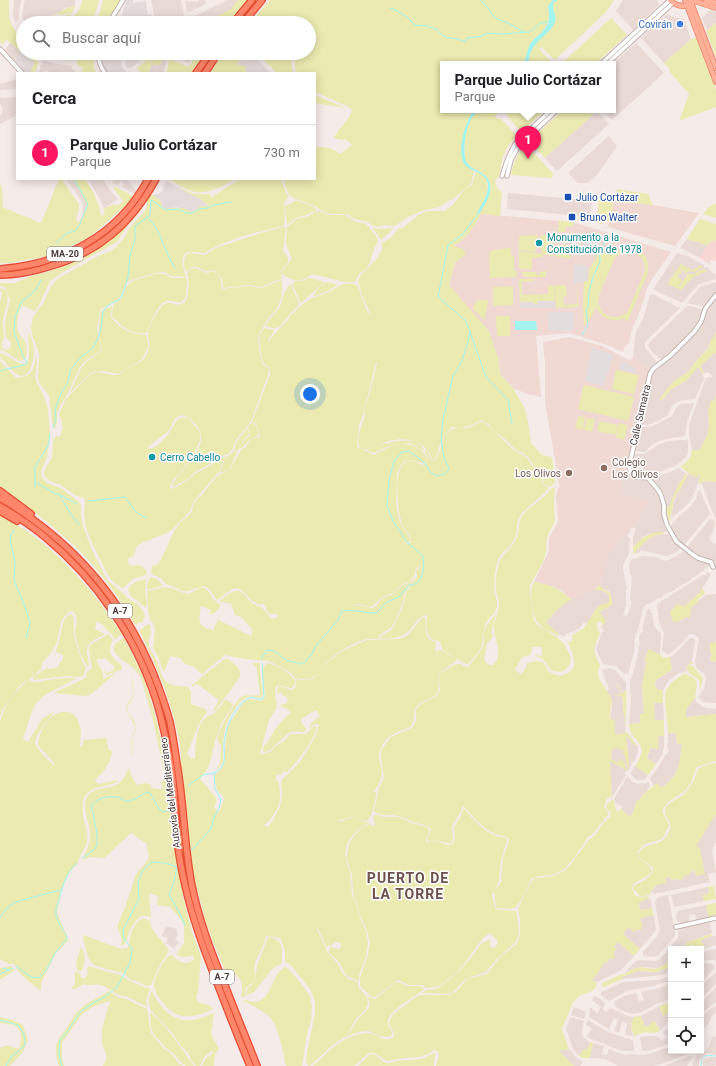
<!DOCTYPE html>
<html lang="es">
<meta charset="utf-8">
<style>
body{margin:0;font-family:Roboto,sans-serif;background:#f2f2f2;color:#202124}
.controls{position:absolute;right:12px;bottom:12px;display:grid;overflow:hidden;border-radius:0px;box-shadow:0 2px 10px #0003}
.controls button{width:36px;height:36px;display:grid;place-items:center;padding:0;border:0;border-bottom:1px solid #e0e0e0;background:#fff;color:#202124;font:20px sans-serif}
.you{position:absolute;left:310px;top:394px;width:14px;height:14px;margin:-10px;border:3px solid #fff;border-radius:50%;background:#1a73e8;box-shadow:0 0 0 6px #1a73e833}
.badge{display:grid;place-items:center;width:26px;height:26px;border-radius:50%;background:#ff1661;color:#fff;font-size:13px;font-weight:700}
.pin{position:absolute;translate:-50% -33px;filter:drop-shadow(0 1px 2px #0008)}
.pin::after{content:'';position:absolute;top:21px;width:14px;height:12px;background:inherit;clip-path:polygon(0 0,100% 0,50% 100%)}
.popup{position:absolute;left:440px;top:61px;width:176px;height:52px;box-sizing:border-box;display:grid;place-content:center;border-radius:0px;background:#fff;filter:drop-shadow(0 1px 3px #0005);font-size:13px;white-space:nowrap;color:#757577}
.popup b{font-size:15px;color:#202124}
.popup::after{content:'';position:absolute;left:50%;top:100%;margin-left:-8px;border:8px solid transparent;border-top-color:#fff}
.list{margin:0;padding:0;list-style:none}
h2{display:flex;justify-content:space-between;align-items:center;height:52px;margin:0;padding:0 16px;font-size:17px}
h2 small{font-size:13px;font-weight:400;color:#757577}
.list li{display:grid;grid-template-columns:26px 1fr auto;gap:12px;align-items:center;box-sizing:border-box;height:56px;padding:0 16px;border-top:1px solid #e0e0e0}
.list b{display:block;font-size:15px;white-space:nowrap}
.list p{margin:0;font-size:13px;white-space:nowrap;color:#757577}
.list em{font-size:13px;font-style:normal;color:#757577}
.icon{flex:none;width:22px;height:22px;fill:none;stroke:currentColor;stroke-width:2;stroke-linecap:round;stroke-linejoin:round}
.map{position:relative;flex:none;width:716px;height:1066px;overflow:hidden}
.search{position:absolute;background:#fff;box-shadow:0 2px 10px #0003;left:16px;top:16px;width:300px;height:44px;display:flex;align-items:center;gap:10px;box-sizing:border-box;padding:0 14px;border-radius:22px;color:#757577;font-size:15px}
.panel{position:absolute;background:#fff;box-shadow:0 2px 10px #0003;left:16px;top:72px;width:300px;height:108px;border-radius:0px}
.map>svg:first-child{display:block}
</style>
<div class="map">
<svg width="716" height="1066" viewBox="0 0 716 1066">
<rect width="100%" height="100%" fill="#f5ebe9"/>
<path fill="#e9dad6" d="M14,0h7l-2,12v8l-4,2 -2,-7z
M25,0h50v6l-5,2 -1,-1 -7,2v2l-29,12h-7l-3,-4 -1,-4z
M151,0h30l3,15v3l-1,1 -2,4h-25z
M199,0h6l1,4 -17,8 -2,-1 -2,-10 11,1 3,-1z
M228,0h10l-8,12 -10,11h-19l-11,-5z
M623,0h34l2,5 -26,25 -17,-19z
M710,10l6,2v11l-9,7 -5,-12z
M667,14l6,3 11,2 7,20 -27,24 -23,-25z
M11,42l10,10 -7,9 -9,-11z
M636,43l28,30 -52,47 -9,-10h10v-46z
M155,53l11,8 -1,8h-2l1,4h-15l3,-12 -2,-3z
M172,53h15l6,3 -4,7 -18,-8z
M43,60l15,4 14,2v3l3,1v2l4,1h-26l-8,-3 -2,3h-5l3,-5 -1,-1z
M17,79v10l-17,1v-6z
M17,97v18l-17,9v-7l3,-6 -1,-5 -2,-2v-6z
M597,111l12,13 -52,47 -12,-13z
M609,136l8,10 -21,30 -9,7h-9l-10,-10z
M66,179h7l14,23v4l-5,12 1,-12 -2,-6z
M88,179h15l7,11 8,9 -14,9 -4,-9z
M115,179h5l2,2 1,-2h4l10,13 -2,2 -13,-7 2,-3 -3,-3 -3,4 -6,-2z
M508,193l67,6 3,2v-1h3v1l7,1v-2h3l1,3 -2,14 -83,-8z
M687,239l20,6 -7,13 -20,-10z
M677,253l11,3 12,7 4,2v3l3,-1 9,9v3l-14,4 -4,2 -16,18 -28,-13 -1,-1z
M716,282v11l-5,6h-1v1l-5,7 -18,-4 13,-16z
M652,294l28,14 -35,34v6l12,14 -8,9 -2,-4 -7,-4 -7,-6 2,-20 2,-7 7,-14 6,-21z
M716,299v33l-4,9h-1l-3,8h-1l-12,13 -6,9 -15,10 -11,13 -2,7 11,-12 15,-9 11,-14 5,8h-1l2,4 -9,21 -16,2 -7,5 -5,10 -16,8 -7,1 -3,-1 11,-50 7,-7 10,-8 15,-13 15,-17 5,-9 3,-10z
M689,306l6,1 7,3 1,3 -2,5 -6,10 -25,25 -9,6 -8,-6 -5,-7 1,-3 37,-36z
M716,351v43l-2,7h-4v5l-2,4 1,13 -2,13 -8,14h-7l-3,-17v-8l17,-47 6,-1 -3,-5 -5,1 -4,-7z
M694,403l-7,19 -2,14 -24,4 -10,5 -5,6 -3,1 -8,-2 5,-23h9l4,-1 19,-10 4,-8 3,-3 5,-1z
M681,440h5l2,1v10l-2,6 -9,8 -23,9 -8,2 -1,-1h-2l-2,1 -4,-1 -5,-3 -1,-6 3,-12h10l16,-10 10,-3z
M679,468l7,6 -7,9 -10,24 -3,-1v-7l-2,-1 -1,-3 1,-2 -11,-13v-2l6,-2 11,-4z
M691,471l9,5 -6,18 -5,9 -18,16 2,-15 5,-12 2,-2 4,-9z
M625,472l7,5 15,4 9,9 4,6 2,8 2,18v4l3,2v2l-2,2 -16,2 -6,3 -9,9h-1v-8l3,-9 -3,-2 14,-22v-5l-24,-5 -2,-2v-2z
M701,481l15,1v36l-3,-5z
M700,490l10,24 -26,31h-1l-6,-6 -6,-13 7,-9 11,-9 7,-9 2,-8z
M710,519l4,1 1,3 -2,9 -4,7 4,4 3,1v26l-4,-9 -16,-7 -9,-7z
M629,529l2,2 -4,5 3,3 -1,14 -6,13v4l4,18 -1,2v16l-3,9 4,1 3,-7 2,-8h-2l2,-25 -2,-3 -1,-6 1,-5 2,-3 4,-1 1,2 2,-3 4,-1 12,1 10,4 8,-3 11,-7 12,8 12,4 2,2 -3,3 -3,1v1l-11,8 -2,-1v3l-15,8 -1,2 -7,3h-2v1l-4,2v2h-5l-1,2 -12,6 -7,27 -2,1v2l-1,17 -6,21h-4l-8,-8 -13,-2 -7,-15 6,-17h1l1,-2 -3,-3 4,-6 -5,-8 5,-5 2,1 3,-4 -1,-14 -7,-3 -2,-3 3,-14 4,-12 12,-20z
M660,534h6v1l3,-1 5,8 6,6v1l-5,4 -9,3 -25,-6 -1,2 -6,2 4,-6 13,-11z
M707,572l4,2 -2,4 -9,14 -15,14 -8,-2 3,17 8,-4 3,-9 3,-4 12,-9 10,-1v45l-1,4h-5v9l2,2 -2,6 6,2v41l-13,-1 -4,-4v-2l5,-8 2,-10 -3,-5 -7,-6 -1,-5 4,-24 -5,-4h-5l-7,9 -14,12 -6,-5 2,-17 -5,-11 -2,-18 46,-29h3z
M594,590h6l7,3 2,2v8l-5,1 -9,6 -7,13 -4,-1 -3,5 -8,5 -5,1h-1l-3,4 -7,-4 -11,-11 11,-12 14,-11z
M647,609h3l1,1 3,15 3,5 2,1 2,3 -1,21 -11,-6 -5,11 3,1 -5,25 2,27 -4,10 -11,1 2,-23 -1,-13v-7l4,-11 5,-20 -1,-2 2,-5 -1,-5 1,-4 3,-3 -1,-2z
M690,638h3l2,2 -3,21 -2,2 -4,6 3,4 -4,-2 -6,2 -11,8 -5,10 -6,-2 -2,-4 1,-5 16,-10 -2,-13 5,-3z
M609,668l6,2 11,12v7l-2,2 1,1 -2,1 -6,-10 -1,1 6,9 -7,3h7l4,33 -1,1v3l2,-1 3,5 5,6 3,3v6l-4,10h-2l-1,1 1,1 -4,7h-2v2h-2l2,2 -14,22 -4,-38 7,-39h-5l2,-11v-10l-5,-7 2,-2 -7,-20z
M695,697l1,5 5,3v1l7,3 1,-1 7,1v5l-30,3v-5l1,-5z
M654,703h9l1,17h-9z
M668,733h8l6,11 -3,21 -6,13 -12,11 -4,-6 -3,3 -4,-7 14,-21 2,-4h2l1,-4 -2,-2 1,-1 -1,-1v-3h2l-1,-3z
M659,736h5v10l-2,9 -6,9 -9,-6 4,-10 7,-5z
M635,766l13,9 -2,3 -4,2h-5l-6,-5v-3z
M628,777l5,5 5,2 6,-1 1,1 3,-2 2,4 -3,3 1,2 -5,3 -4,6h-2l-5,15 -3,1 -8,-7 2,-2 -8,-4 -1,-4 7,-13 3,-1 -1,-2 3,-5z
M716,814v28l-3,5 -1,4 4,21 -8,2 2,8 -56,12 -3,-2 5,-7 9,-7 6,-1v3l12,-1v-3l12,-6 4,-22 -4,-2z
M708,887l1,6 -6,2 1,6 -30,6 -3,-12z
M668,895l7,37v4l-18,20 -3,1 -9,-1 -2,-1v-3l16,-18 1,-4 -5,-27 1,-3 2,-3z
M647,899h1l3,1 1,8 -12,2 -1,-7z
M706,905l3,13 -13,2 -1,-6 -6,1 1,7 -9,1 -4,-2 -1,-6 2,-4z
M654,915l2,15 -16,19 -17,-15 5,-7 8,3 3,-1v-11z
M710,922l2,11 -10,4 -14,5 -7,7h-9l-2,-2 8,-9 1,-8 1,-2z
M166,926l11,3v5l1,1 -3,5 4,2 -5,7 -8,-6 2,-5 -6,-2z
M712,936h4v9l-11,3 -4,-8z
M618,941l16,15 -13,14 -24,12 -5,-1 13,-19 2,1 6,-10 1,-6z
M716,949v14l-1,-3h-8l-6,1v-8l5,-2z
M668,950l3,3v6l-7,6 -6,3 -16,-1 -17,5 11,-11 4,-1 16,1 4,-2z
M707,963l6,1 2,4 -14,14v-18z
M671,965v6l-9,4 -40,4v-2l16,-6 18,1 9,-3z
M716,972v12l-15,14v-12z
M671,975v5l-5,2 -13,4 -26,5 -18,10 -9,-7 2,-2 21,-10 33,-2 9,-2z
M671,983v16l-15,5 -14,8 -8,2 -5,-1 -9,-3 -6,-5 1,-4 12,-6 9,-2 3,8 5,-1 -3,-8 19,-4z
M716,987v15l-13,10 -2,-3v-7l3,-2z
M594,996l5,2 7,6 -4,4 4,4 5,-4 16,8 7,1 -3,7 2,1 -2,3 2,8 -8,-1 2,-12 -5,-1 -3,11 -5,-2 4,-11 -4,-2 -5,11 -20,-12 1,-10 7,6 4,-6 -9,-7z
M659,1006l4,10 7,-4 -1,-2h2v9l-4,3 -2,4 -5,5 -5,-10 -4,4 -6,2 -4,-11z
M716,1006v7l-4,3 -4,9 -7,5v-11l1,-2 8,-8z
M574,1007l12,5 -2,7 -13,-4z
M570,1017l14,4 -2,7v6l2,4 6,4 -3,8 -3,-1 -5,7 -6,-7 -7,-20z
M588,1020l20,12 17,6 8,2 1,11h-12l-33,-13 -2,-2 5,-7 -6,-5z
M671,1022v21l-20,7 -9,1 -2,-14 6,-1h11l5,5 5,-4 -4,-5 3,-2z
M712,1036l4,1v18l-9,-2 -8,8v5h-6l-1,-1 5,-11 8,-3 4,-4 2,-6z
M593,1043l11,3 -2,8 5,1 2,-6 16,6 6,-1 8,1 10,-1 22,-8v5h25l-38,14 -6,1h-34l-13,-7 -15,-1z
M569,1049l8,9 6,4 -3,4h-6l-15,-15z
M690,1056h2v3l-5,7h-23z
M710,1057h6v8l-2,1h-11v-6z"/>
<path fill="#f7d7d3" d="M716,240v21l-5,-1 -2,4 -9,-6 7,-13 4,-3z"/>
<path fill="#e5dbda" d="M126,0h7v3l13,-2 2,14 3,-1 2,9h-31v-8z
M23,49v4h8l6,5 -6,13 1,2h-7l-11,-12z
M101,53h20l1,14 5,6h-20l-4,-8 -2,-8z
M125,53h16l2,6 -12,9h-4l-1,-2 -1,-7 1,-1z
M251,55l7,5 13,13h-25v-3l-10,-6z
M166,181l33,17 10,9 -8,-1 -9,6 -15,-5 -10,2 -5,-2 -2,-7 -3,-1 -3,-4 6,-2 3,-2 1,-6 2,-1 -1,-2z"/>
<path fill="#efd9d2" d="M614,200l39,5 46,8 -24,33 -67,-19z
M481,214l91,8 99,30 -21,30 -3,7 -7,22 -7,16 -5,17 -2,1 -3,7 -16,-7 -37,-12 -34,3 5,61 -14,-3 -14,-6 -13,-14 -2,-16 -49,-73 6,-22 -3,-16 11,-8 14,-17z
M569,337l30,8 11,5 20,11 3,-4 14,10 2,4 -28,120v2l2,2 24,5 2,2 -16,25 -14,12 -12,20 -7,26 -6,5 -23,9 -10,-9 -9,-4 -18,-4 15,-31v-13l9,-16 -2,-26 1,-6 3,-4 -1,-2 -4,-24 -10,-58v-38l-2,-22z"/>
<path fill="#ebeab0" fill-rule="evenodd" d="M0,0h9c0,7 -1,16 2,23 3,8 16,21 10,29l-14,-12h-1l-4,5 -2,-3z
M83,0h16l-4,14 -4,9h-23l11,-13z
M103,0h17l-13,23h-12l6,-14z
M238,0h10l-19,23h-9v-1l-6,-4h-2l18,-8z
M270,0h283l-5,6c2,10 1,18 -6,26 -2,2 -5,4 -7,6 -5,8 -9,17 -11,26h-81v46h32l-4,4 -3,6 -6,37 5,9 7,5 -2,10 -1,3 -17,14 -15,9 -15,3 -16,7 -13,9 -11,-1 -7,2 -5,-2 -5,-3 -15,-4 -3,-3 -5,-1h-13l-7,-2 -9,-6 -19,-7 -7,-4 -6,-16h32v-32c10,0 17,0 25,7l12,-9 -6,-6 -4,1 -8,-2c4,-10 15,-17 18,-28l-5,-4 -32,-14v-19h-19l-2,-16 5,-4h10v-30h-59z
M558,0h56l-7,11 -52,49 -13,-13 -3,2 13,14 -1,1h-23c1,-6 2,-13 6,-18 6,-9 17,-14 21,-24 2,-7 -3,-12 -2,-19z
M72,6h3l-3,7 -12,2 -1,-2 -11,5 2,4 11,-5 11,-3 -9,9h-26l-1,-1 26,-11v-1l8,-3v1z
M611,18l16,17 -32,29h-34z
M716,23v34l-10,-26z
M696,37l20,53v17l-37,14 10,-27 -20,-23v-3l-5,-5 27,-24z
M25,53h6l6,5 -1,3 3,1 -4,11h-3l-1,-2 4,-9 -9,-6z
M40,53h35l-3,7c-10,2 -24,-2 -32,-7z
M81,53l13,1v14l2,5h-12l-3,-3 2,-2 -1,-2 -2,1 -4,-5 3,-7z
M198,53h7l-13,20h-12l-1,-1h-3l-2,1h-7l2,-14 20,8z
M223,53h16v1l4,5 -7,5 11,3 -2,1 1,5h-36z
M256,53c4,0 9,-1 13,0 8,1 10,7 19,1l3,4 2,15h-17l-5,-6z
M155,55l1,1 -1,2h4l-2,-2 1,-1 7,5h-2l-3,4 -6,2 -2,-4 -3,11h-7l-5,-5 13,-10 2,3z
M315,95l31,13 -31,-5z
M483,110h18l-6,6 3,4 2,-2 17,18 -9,10 -5,11 -4,18 -4,6 2,7 5,4 -2,24 -19,-2c-7,13 -15,26 -28,32l10,3 3,5 -11,9 -6,22 40,46 9,27 2,16 13,14 12,21 3,13 3,21 11,12 10,2 3,25 -5,5 -6,-3 -3,-10 -6,-6 -6,-10 -5,-4 -9,-5 -10,-10 -11,-8 -6,-7 -6,-4 -13,6 -9,2 -8,-1c-5,4 -9,11 -12,17 -2,5 -2,11 -6,16h-2c-1,-3 -2,-7 -4,-9 -9,-12 -25,-14 -39,-10 -8,2 -15,7 -23,8 -15,2 -4,-27 -1,-33l-2,-5 6,-15 8,-32 -1,-2 -8,34 -5,14v5l-4,10 -2,20 1,2 16,8 13,-7 12,-4 -12,3 -13,6 -8,-3c13,-5 52,-19 58,1l-14,-8h-8c10,1 20,6 25,14v4l-4,2 -12,-3 -6,1 -5,6 -3,7 -1,30 4,18 10,17v3h-4v2l1,1 1,-2h3c1,-6 -7,-14 -9,-20 -5,-12 -10,-57 6,-62 5,-1 11,3 15,4 7,-6 5,-8 1,-15l4,2 3,8 3,1c8,-7 6,-25 18,-32 5,-2 12,0 18,-2 5,-2 9,-6 14,-5l30,28 9,5 5,4 6,9 6,6 3,10 6,4c-6,8 -27,22 -30,30 -3,7 -1,16 -6,23 -5,10 -12,9 -16,22 -2,7 -3,20 -3,28 1,5 4,9 3,14 0,8 -8,12 -11,18 -3,7 -2,14 -4,21 -2,8 -9,14 -14,20h-2l-23,-14 -2,-5 -2,-4c-13,0 -14,-15 -12,-24l-1,-2c-10,2 -13,15 -21,19 -7,5 -15,4 -22,5l-2,-1 -1,-1 11,-7 3,-4 8,-18 4,-15 11,-17 -1,-5 3,-3 1,-3 -5,5v5l-6,6 -11,6 -5,6 -11,4 -9,9 -4,1 -4,-2 -11,-1v1l11,1 4,2h4l4,-3 5,-7 11,-4 5,-6 8,-4 9,-7 -10,16 -4,14 -7,17 -3,3 -11,8 -1,2 1,2c-4,0 -9,0 -13,0 -18,4 -34,17 -47,29l22,-17 20,-9 6,-2 31,-1 8,-3 15,-18 3,-1c2,9 -3,21 11,25v3l-1,5 1,2 3,-2 4,1 14,8 -1,2 -17,12c-3,7 1,13 -1,18 -2,8 -15,8 -20,14 -7,6 -1,16 -8,22 -7,3 -15,5 -21,10 -5,4 -10,12 -10,19 1,11 6,16 0,27 -2,5 -4,7 -8,10l6,-2c-3,10 -2,21 -9,29l-3,1 -14,-4 -15,4c6,2 10,-3 16,-3 7,0 12,6 19,3l-2,2 -8,4 -12,13 -2,4 -2,12 2,9 3,6 2,24 5,11 2,9 7,17 2,11 -2,13 -7,19v7l-2,-2c-14,-4 -11,-7 -18,-18 -3,-3 -7,-6 -10,-9v-4l2,-2 8,2 2,-2v-3c-4,-4 -6,-1 -10,1 -2,1 -3,1 -5,2l-8,-19 -1,1 10,23 11,12 4,9 7,6 7,2 2,2v3l9,12 1,6 -3,6 -10,10 -8,16 -12,7 -22,20 -4,3 -3,-3 1,-11 8,-38v-13l-5,-12 -19,-24 -6,-3v-11l-4,-12 -4,-2 -11,-1c-2,10 -8,18 -11,27 -1,5 0,12 -1,17 -3,8 -10,2 -8,16l-5,1c3,-15 0,-23 -16,-27l-12,-28 -8,-23 -9,-34 -14,7 10,40 9,24 -3,36 -2,5 2,5 13,4 2,3c-20,10 -39,12 -52,-9 -3,-4 -7,-9 -7,-14 -1,-7 9,-24 14,-30l4,-1c7,7 15,12 22,4l-1,-3 -10,1 -7,-2 8,-12v-19l-5,-7 -9,-10 -13,-2 1,-9 -9,-3 2,25c-10,-7 -17,4 -21,12 -4,6 -1,13 -9,16l1,-6 -5,-14 9,-21 10,-31 13,-15 -2,-15 -16,-11 -27,25 -14,-1 -7,3c2,-9 8,-16 7,-26 0,-11 -9,-27 -3,-37 7,-11 23,-7 31,-13 5,-4 8,-10 11,-16l3,9 5,8c5,-2 9,-2 15,0l-2,2 6,2h6l1,-1 -2,-5 4,-6 -11,-53 -13,-47c-3,-4 -6,-7 -9,-10 -5,-4 -21,-13 -18,-21 2,-4 6,-6 10,-8 6,13 14,26 19,39 11,29 18,59 23,90l15,-3c1,-14 -3,-28 -6,-42 -8,-33 -21,-61 -36,-92l5,-2 -1,-1 6,-3c5,9 -2,13 0,21 1,5 5,10 7,14 7,14 4,26 23,27 3,1 6,0 9,1l3,5v12l14,5 2,3c-10,11 -14,28 -20,42l4,4 4,1c1,-15 0,-42 19,-45l12,-15 7,6 -13,21 -4,12 -7,28 -9,13 16,19 1,4 -3,5 5,5 5,-13 -1,-3 -6,-6 -2,-10v-5l5,-5 4,-5 3,-36 3,-7 14,-20 5,-3 13,2c9,-10 -7,-29 5,-38 7,1 22,9 26,15 2,3 2,3 2,6l-3,4h-3l-10,-3 -3,1 -1,7 2,14 -8,13 -9,34h1l9,-2 6,-6 7,-4 8,-8h15l8,-8 3,1c-3,14 -21,36 -31,46l-2,-2 -4,4 -3,-1 -2,6 3,1c4,15 3,25 -7,37 -2,3 -5,5 -7,7l3,2 2,-1c6,-9 12,-18 13,-30 1,-5 -2,-11 0,-16l18,-18 16,-27 3,-10c-5,-3 -7,2 -11,4l4,-7 8,-6 -4,-6 -16,10 6,9 -2,3c-10,-1 -14,-2 -21,7h-2v2c-7,4 -9,10 -17,11l-1,-3 1,-4 3,-2c8,-13 11,-21 24,-30l-4,-4 -7,-3v-1l7,-2 1,-4 -3,-3h-2l-2,-4 -4,1 1,-6c5,-2 9,3 14,3 5,-3 5,-6 3,-11 10,1 18,4 24,-7 -8,10 -13,7 -24,6l-4,-5 -22,-12 -24,-2 -20,-4 -23,19 -9,-8 -8,-2 -5,-6 -10,-2 -6,16 -7,-17 -4,-7 2,-18 -1,-5 -4,-6 -2,-8 -1,-20 19,-4 8,2 9,4 6,1 11,-6h4l5,4 4,7 8,6 -6,8 -6,1 2,-4 -10,-4c-2,14 -5,21 12,24l5,-10 33,16 2,-6 -12,-13 -6,-2 -4,-11 -12,-3c5,-3 11,-9 17,-10 7,-2 12,10 17,13 3,2 6,2 9,4 4,3 6,8 11,11l5,-2v-3h-8l-3,-3 -3,-7 -2,-1 -2,2c-10,-3 -14,-13 -23,-17l-6,2 -14,10 -8,-11 -4,-3 -12,3 -4,2h-7l-8,-4 -8,-3 -5,-6 -8,-3 -2,-2 1,-7 6,-2 3,-4 12,-27 7,-10 11,-10 3,-10 3,-4 5,-4 14,-18 14,-8 11,-19 5,-3 3,-5 3,-3 7,-2 1,-2 -4,-11 -4,-3 18,-46v-4l-1,-3 -7,-7 -1,-6 -2,-19 5,-8 10,2c0,5 -7,7 -5,12l2,-4 17,-18 3,-5 7,-7 12,-9 17,-6 16,-9h11l4,3 9,24 4,5 -9,-21 -4,-14 2,-5 15,-15 7,-11v-7l10,-6 6,-8 5,-1 15,-13 10,-4h17c4,-3 8,-6 10,-9 5,-7 9,-13 17,-17l4,-14 10,7c4,16 -1,21 -9,34l2,2c9,-14 20,-32 1,-42 -6,-3 -12,-5 -14,-11 -4,-11 0,-36 7,-45 2,-3 6,-5 10,-6z
M510,110h35l-24,22 -15,-18z
M563,110l34,1 -52,47 -16,-17z
M526,144l27,30 -1,4 -40,-3 -1,-1c3,-12 7,-21 15,-30z
M59,179h2l1,1 17,24v3l-3,13 2,2 5,-6 4,-12 -14,-25h12c8,12 14,23 16,37l3,-1 1,-2 -2,-4 11,-5 1,1h3l5,-4 -9,-12 1,-2c8,3 26,13 28,21l-17,20 -9,14 -54,30 -13,9 -10,22 -5,8 -13,-6c-3,6 -5,14 -5,22 1,8 7,11 9,17 1,6 2,17 -6,17l-14,-9 -6,-3v-46l2,-10 -2,-3 1,-2c13,5 3,23 2,32 -1,6 1,11 1,17 -1,6 -4,4 -1,12l4,1 4,-3v-4l-5,-6 -1,-11 1,-9 4,-17 -5,-13 -5,-1v-3h15l16,-7 17,-4 31,-12 28,-17 29,-28 -12,-8 -31,27 -11,7 -33,15 -40,7h-9v-80l2,5 1,17 -1,2 39,16z
M169,179h66c-11,7 -30,17 -44,12 -8,-3 -15,-8 -22,-12z
M240,179h41l7,18 -4,7 1,11 -1,10 -1,1c-25,6 -58,13 -78,27 -5,0 -9,-1 -13,-1 -14,-1 -9,17 -6,25l-14,-1 -8,-4 -13,2 -20,6 -4,2 -8,17 -19,11 -3,18 4,23 -15,9 -6,7 -13,28 -6,9 -4,9v10l-2,6 -2,-3 -4,-31 -9,-11 -2,-7 1,-22 -2,-8 -4,-9 -2,-10 2,-11 11,-15 7,-16 8,-8 41,-23 11,-4 5,-4 8,-9 6,-11 15,-16 2,-6 -2,-10h9l3,4h3l2,8c6,3 11,0 17,1 5,0 9,2 13,4l9,-6h8l-10,-8 -13,-6 -10,-6 18,8h15l3,3z
M617,189l31,5 5,11 -39,-4 -5,21 -5,-1 -1,3 -5,-1 -1,-2 2,-22 10,2 5,-1 2,-2z
M296,200l16,6 5,4 -8,4 -13,4 -9,7 -2,-19 7,-3z
M716,203v15l-13,-4 5,-6z
M319,211l10,4h16l9,6 12,3 10,12 2,5 -5,10 -3,12 -4,6 -7,5 -4,8 -6,1 -5,-1 -31,-8c-4,1 -5,3 -9,5 -8,4 -16,-1 -22,-5v-3l10,-13 -5,-11 -1,-6 1,-14 10,-8 12,-3 6,-4z
M700,219l16,5v16l-5,2 -4,3 -20,-6z
M559,220l15,3 -1,4 -7,-1 -1,6h-7z
M283,227h2l1,1 -3,23c9,10 5,11 -2,20l1,8 -7,2 -14,6 -12,-2 -25,3 -1,-1 -1,-8 -7,-8c-3,-1 -7,1 -10,0 -10,-4 -9,-8 -19,1 -3,-6 -3,-13 1,-18l4,-1 14,2 11,-7 42,-14z
M372,227l5,2 17,-1 -13,12z
M538,235v6l-2,3 2,2 -1,2h-1l-1,4 -16,-2v-12l1,-2z
M541,235h12v21l-12,-3 1,-4 -2,-1 1,-5 -1,-2z
M555,245h13v8h1l1,6 -15,-3z
M511,248v7l3,2v14h3v6l-27,1 -1,-25 4,-3z
M627,248c12,0 23,8 21,21 0,6 -4,12 -6,18 -5,11 -10,23 -14,34l-3,-1v-2c-12,5 -23,1 -29,-11l-8,16 -4,2 -1,-20 1,-24h4l1,-12 7,-10 2,-7 7,-1 9,3 9,-5zM626,251c13,0 19,8 19,20l-17,40 -2,2 -7,4h-8l-5,-2 -4,-3 -4,-9 1,-8 16,-38 7,-5z
M519,251l24,3v3l-11,1v11h-10l-3,-1z
M681,264l11,6 10,-5v2l-7,5 -6,-1 -4,3 -1,-3 -4,-2 2,4 -3,1 -1,3 4,4 -4,5 4,-2 1,-4 2,-1 1,-4 3,-1h6l5,-4 5,-1 1,3c-14,4 -16,8 -25,18l-14,-6z
M195,268c4,1 8,4 12,5 3,0 4,-2 7,-1 7,3 7,11 8,17l27,-3 12,2 21,-8v16l-3,8 -4,8 -6,5 -11,19 1,14 2,10 2,4 6,5v3l-18,49 -15,19 -3,8 -5,6 -7,2 -14,10 -12,6 -7,7 -15,8 -1,-2c7,-13 20,-23 27,-38 3,-6 3,-14 -1,-20 -5,-6 -14,-17 -23,-8 -3,3 -3,8 -6,11 -6,6 -15,11 -22,18l2,1c9,-1 17,-12 22,-19 6,-8 4,-13 17,-12 4,4 10,10 12,15 3,12 -15,33 -22,42 -4,4 -8,8 -8,13l3,1 16,-10 7,-6 12,-6 12,-8 7,-3v1l5,-5 5,-1v1l-6,14 -3,4 -9,3c3,-4 3,-9 6,-14 -6,5 -2,8 -6,13 -8,9 -16,18 -24,28 -3,3 -3,7 -5,11 -1,2 -14,15 -17,18 -6,6 -26,10 -36,17l-3,9 -6,4v4l2,3c8,-2 16,-1 17,8 -5,3 -9,3 -14,5 -4,3 -6,7 -11,9l-10,-7 -5,-8 -14,-28 -6,-14 -3,-15 1,-15 -1,-3 -9,-3 -14,-10 -11,-4 -5,-4 -1,-4 2,-6 6,-9 1,-17 3,-5 4,1 3,-11 -2,-1 1,-3 -3,-8c2,-4 4,-9 6,-14 3,-3 26,-27 28,-27 10,-3 17,3 24,2 5,0 7,-5 10,-7 4,-3 9,-3 14,-7 5,-3 9,-12 8,-19 0,-3 -2,-5 -1,-9 1,-6 6,-16 10,-22 11,-15 12,-4 24,-7 8,-2 7,-25 5,-31l4,-4z
M546,271v6h-22l-3,-5h15l1,3h2l1,-3z
M155,274h9l8,4h14l1,2 -1,17 -4,5c-5,1 -10,-2 -15,-1 -10,2 -17,24 -20,32 -16,2 -25,-6 -35,-17l1,-11 8,-6 5,-12 6,-6z
M309,278l16,4c-9,6 -15,15 -25,21 -2,-7 -5,-12 -8,-19l3,-3h7z
M519,279h15v2l-12,1v13l26,-1v-9h6l1,16h-17v3h-4v-2h-14z
M327,282l11,3 -10,6 -16,6 8,-11z
M578,282v25l-22,1 -1,-23h11l1,11 -4,1 1,8 13,-1z
M291,284c2,7 6,13 8,21 -3,3 -7,6 -9,9 -8,10 -10,18 -24,12 2,-8 9,-11 13,-18 6,-10 2,-15 12,-24z
M513,286v19l-20,1v-19z
M477,300h11c0,7 -3,13 -3,20l-12,-11v-2z
M112,306l-1,11c9,12 19,17 35,18l2,8v4l-6,12 -7,5 -6,2 -7,6 -3,2 -16,-3 -11,1 -22,21 11,-25 6,-7 15,-10c-4,-13 -4,-27 -1,-40z
M496,316h14v20h-13z
M28,331c2,6 6,12 6,18 1,9 -4,31 -16,26 -5,-2 -13,-14 -18,-18v-4c3,1 6,2 9,4 7,4 17,14 20,0z
M716,332v20l-16,14 4,7 -1,1 -5,-7 -11,13 -15,9 -11,12 -2,-2 15,-18 15,-10 6,-9 13,-13 3,-9h1z
M36,356l1,6 -2,16 10,21 3,11 2,26 -3,21 -6,14 1,6 5,6 14,5 18,14 2,3v10l2,11 10,26 15,29 14,11 7,7 8,5 6,7 2,5 -2,5 -2,2 -1,-1 -5,3c-7,-12 -15,-25 -23,-36 -29,-41 -71,-74 -112,-101v-127l16,17c16,-1 18,-8 20,-22z
M616,370l23,5 -5,19 -22,-5z
M584,385l50,12 -6,24 -50,-12z
M716,394v88l-14,-1v3l-4,-1 2,-7 -2,-1 -1,3 -8,-4 -9,-8c7,-3 11,-8 12,-16h7l8,-14 2,-13 -1,-13 2,-4v-5h4z
M578,416l7,1 -2,13 -8,-2z
M587,418l8,1 -3,13 -8,-2z
M599,421l19,4 -2,10 -19,-4z
M252,422l4,4 3,9c-3,2 -7,3 -9,5 -7,6 -7,9 -17,11l4,-10 10,-13 2,5v2l-4,3 -3,5h1l3,-5 4,-2 -2,-10z
M619,423l9,2 -4,15 -8,-2z
M686,474l2,1 -8,15 -2,2c-1,3 -5,8 -5,12 -1,6 -1,10 -3,14l1,2 -3,1v-1l1,-4h-2l-1,-8 1,-1h2l9,-22z
M552,488h3l-1,12 1,21 -6,12 -2,6 -1,13 -3,10 -13,23v10l4,25 2,4 21,13 7,7 6,11 1,6 -2,5 -4,4 -5,2 -8,-1 -9,-12 -10,-4 9,1v-9h-10v5h-1v3l-9,2 -7,13 6,4 6,-8 -1,-2c6,-3 11,-4 18,-1 2,4 3,8 7,10 7,5 21,2 23,-8 1,-7 -4,-17 -6,-24l3,1 2,-5 -2,-1 13,-8 13,-21 12,-5c0,-2 0,-4 0,-6 -2,-6 -11,-6 -15,-6l6,-5c7,11 12,1 12,20l-6,4 -1,-1 -5,5 6,8 -4,5v-4h-5v3l1,6 2,2c-6,15 -8,17 0,32l-2,7 1,7 13,20 -2,20 5,1v14h5l7,-2 11,15 -6,-4 -4,-6 -2,1 3,22 -1,11c-1,-4 -3,-16 -5,-18l1,-3 -9,-2 -3,1 -1,10 7,3 4,-3 3,5 1,6 -16,-9c1,12 1,24 2,36l-1,-1 -4,3 -3,7 5,8 -8,9 -7,10 -6,4 -14,21 -4,4 -5,7 -13,6 -13,1 -8,3c-4,9 -10,28 -20,30 -3,0 -10,-1 -13,-1l-2,-1 -2,-16 7,-9 2,-24 6,-17 -1,-3c-4,-3 -10,-2 -15,-5 -12,-6 -21,-18 -30,-27l-1,1c-1,9 -10,14 -10,22 0,3 1,7 1,10l-2,4c-9,0 -13,-4 -22,-2l-2,-1v-2l4,-7v-2c-5,-5 -12,-5 -18,-7 -5,-2 -10,-5 -15,-6 -8,-3 -17,2 -24,-5l5,-23 5,-10 -3,-22v-6l10,-13 21,-9 4,-7v-12l6,-6 13,-6 3,-2 2,-6 -2,-12 2,-4 16,-9h5l4,3 4,-1 12,-16 3,-6v-11l2,-7 10,-12 -3,13 -2,6 2,2 -1,3 -5,5 -3,17c2,4 5,5 9,5 11,-11 1,-25 1,-38 1,-8 5,-16 5,-24 0,-4 -2,-8 -3,-12 -1,-7 1,-21 3,-28 3,-9 11,-13 16,-22 4,-7 3,-16 6,-23 3,-7 12,-12 18,-17 5,-4 9,-8 13,-13z
M0,515c51,26 91,72 122,119l-7,5 -12,-14 -6,-4 -2,8 10,5c-5,3 -11,5 -15,9 -6,4 -1,16 -1,23h-1c-7,-6 -13,-27 -13,-36 1,-5 3,-11 0,-16 -1,-2 -2,-2 -5,-3l-6,6 -3,5 -4,20 -6,11 -9,10 -1,6 -9,8 -12,8 -17,24 -3,7z
M663,532v2c-12,0 -22,11 -29,20l-1,-1v-7h1c10,-10 14,-13 29,-14z
M150,577l7,2 5,5v2l-15,4v-5z
M146,579l-1,12 2,11 -1,6 -16,-13 -2,-5c4,-8 10,-9 18,-11z
M534,582c18,3 24,6 37,17l-14,11 -11,12 13,12 -1,2c-6,-4 -14,-7 -19,-12 -7,-7 -11,-34 -5,-42z
M702,588l3,5 -8,7 1,2 -7,6 -1,9c-6,0 -9,5 -17,5l-3,-10 7,-8 8,2 15,-14z
M70,614l3,1c2,6 0,13 1,19 2,12 6,24 12,34l-3,8 -2,1 -15,-1 -32,4 -1,-3 14,-9 1,1 8,-1 3,-2v-3l4,-3v-5l-7,-3c1,-5 3,-9 4,-14 2,-9 1,-18 10,-24z
M108,634l5,6c-8,17 2,16 10,28l-2,2 -15,5 -2,-4 3,2 5,-2 3,-4 -7,-6 -3,-3 -9,2 7,13v6l13,-6 -25,21 -6,2 -30,-3v-1c11,-5 21,-8 31,-15l1,-5 3,-2 2,-2 -3,-18 1,-5z
M716,639v23l-6,-2 2,-6 -2,-2v-9h5z
M649,649l11,6 4,3 6,-1 2,13 -7,4 -5,4h-1l-3,2 -1,4 2,5 6,2v12h-9l1,17h9v16h-5l-1,13 -8,-1 -3,10 9,6 -8,11 -13,-9c17,-26 -5,-22 -6,-42l11,-1v-9l4,-1 -2,-27 4,-24 -2,-2z
M224,659h4c6,5 14,9 12,18l-25,34h-2l6,-11 -22,-16 -5,3 -1,-1z
M692,661l1,3h-3l1,2h2c3,5 8,8 10,13l-3,10 -1,-1 1,-4 -1,-4 -10,-7v-2l-3,-2 4,-6z
M253,663h7v9l3,22 -1,3c-5,2 -10,-2 -15,0 -6,3 -10,8 -13,13 -2,4 -5,7 -6,11 -6,12 -5,27 -5,40l-1,3 -6,6 1,-3 3,-3 1,-19 -3,-3c0,-2 -1,-5 0,-7 1,-6 18,-35 23,-38 7,-4 13,0 19,-2l-3,-26z
M129,670c5,9 7,21 2,31 -1,2 -4,5 -4,8 1,5 6,9 8,14 2,7 -2,12 -3,18 0,5 1,8 0,13l-1,1 1,-6 -1,-6 4,-15 -1,-4 -7,-13 -1,-4 6,-10 1,-5 -1,-16z
M685,674c10,4 13,6 11,16 -1,3 0,5 -1,7 -4,8 -10,9 -9,20l30,-3v47l-16,5 -4,2 -4,12 -6,10 -4,3 -14,9 -5,7v4l6,12 -4,9 -3,4 -3,2 -14,4 -4,3 -4,5c2,9 12,11 15,19l-2,3 -17,10c-2,6 1,12 7,13 4,1 7,-1 10,-2l-3,4 -8,4 1,7 12,-2 2,7 -14,3 3,8 -3,4 -2,-1 -4,3 -6,-5 -5,7 17,15 -6,7 -16,-14 -4,5 3,2 -4,4 2,3 -3,4 -2,-2 -4,5 -1,-1 -13,19 5,1 -2,7 -3,2 -13,5 -6,6 -11,27 7,20 -10,2 15,15h-138l3,-12 -2,-3 -3,-1 -6,4 -10,3 -13,1 -18,3 -13,-8h-5l-15,13h-41c15,-13 27,-29 48,-32 4,-1 9,-1 13,0 8,3 10,9 20,3v-3l-5,-11 2,-5 3,-4 19,-15 7,-4h29l7,-3 11,-13 20,-5 14,-18 16,-12 2,-5 1,-5v-15l-2,-10 14,-29 4,-2 17,-2 13,-6 23,-30 7,-6 7,-11 7,-6 1,-4 -4,-4 -1,-4 7,-6 4,13 4,-3 8,7 3,-1 5,-15h2c4,-6 12,-12 18,-17l5,5c18,-15 16,-21 20,-44h-5l-1,-11h-8l-3,-33 1,-10 6,-8 10,-7z
M66,678h11l-32,17 -9,8 -5,11 -8,25 5,3 14,-23 11,-7v2c-5,5 -18,22 -18,29 1,6 14,18 19,22l1,-1 -17,-19c0,-5 2,-10 4,-15 7,-13 15,-21 30,-17l5,5 4,12 -1,16h3v-6l23,-2 3,12 3,1c-1,13 -8,20 -17,29l1,2 3,2 19,-4 -1,2c-14,6 -34,4 -34,23 0,3 -1,7 0,10 1,8 5,15 4,24 0,10 -9,15 -9,25 -13,9 -16,25 -19,39 -1,4 -3,8 -1,12 2,9 10,18 10,26l-12,12 -15,30v8c-10,-8 -21,-15 -27,-27h-5l-9,-5v-237c4,-17 16,-33 30,-43l1,3h9l7,-2z
M616,683l7,10 2,-1 -1,-1 2,-2c1,14 -1,27 0,40l-1,-3 -1,-13h-1v-14l-1,-3 -8,-1 8,-2 -6,-9z
M716,763v51l-20,32 4,2 5,26 -9,2 -2,-6 -5,3v2l-6,1 1,3 -6,1 -1,-1 -6,1v-3l-6,1 1,5 -10,2 -6,9 -8,3 -4,-3 -3,-3 -2,-3 2,-3c6,-3 19,-8 18,-17 -5,-5 -13,-8 -15,-15 7,-10 20,-7 27,-15 13,-16 -1,-17 0,-28 1,-8 13,-10 18,-15 3,-3 9,-11 11,-15 2,-4 2,-8 5,-11 4,-4 12,-5 17,-6z
M463,809h1c9,10 26,30 40,28l3,2v1l-6,21 -2,20 -7,14 3,12 1,2 20,2 1,2 2,19 -1,5 -2,5 -18,16 -12,14 -20,7 -14,14 -6,1 -24,-1 4,-3 8,-1 6,-2 18,-15 12,-13 11,-15 9,-5v8l5,1 3,-6 -8,-9 -7,5 -19,26 -8,9 -16,13 -14,2 -3,-3h-14l-11,-5 -3,2 -18,14 -2,1h-3l-12,-11v-8l8,-24 2,-12 -3,-11 -8,-18 -1,-7 -4,-8 -1,-6 -1,-17 -6,-17 4,-17 12,-14 8,-3 2,2h2l1,-2 -2,-7 2,-2h3l6,2h16l11,6 16,4 2,3 1,1 -4,7v4l10,-1 11,4 5,-1c5,-5 2,-11 2,-17l7,-11z
M714,886l2,13 -12,2 -1,-6 6,-2 -1,-6z
M716,903v12h-2l-1,2 -4,1 -3,-13z
M144,918l4,2 2,2 2,7 17,21 -11,19 -7,16 -5,1 -9,-5 -6,-1 -8,-7 -13,-3 -16,-5 -5,-6 -6,-20 1,-4 34,13 4,1 5,-1c4,-5 2,-10 4,-15 2,-6 7,-13 13,-15z
M711,934l1,2 -11,4 4,8 -4,2 -6,-1 -3,-5 -6,5h-5l7,-7 14,-5z
M268,937c16,1 14,13 14,26l-10,6 -18,23 -7,3v-5l1,-3 3,-1 3,-5 4,-18z
M81,947c5,7 5,17 0,24h-3c-4,-7 0,-16 3,-24z
M671,959v6l-6,4 -9,3 -18,-1 -16,6v2l-18,8 -3,-1 1,-3 20,-9h3c2,-2 4,-3 7,-5 12,-4 17,1 26,-1 4,-1 10,-6 13,-9z
M11,966l4,4 -15,10v-12z
M88,966l20,6 10,2 12,7 16,7h4l-4,13 1,6 -21,-11c-8,2 -17,-9 -25,-11 -4,-1 -8,0 -12,0 -2,0 -5,-1 -7,0 -4,1 -5,5 -11,4l4,-5v-13l6,3 -1,3 5,2 3,-6 -1,-3z
M284,967l6,3 19,24 3,12 -1,14 -4,13 -5,33h-16c-3,-14 -7,-40 -18,-51 -8,-6 -17,-10 -25,-14l3,-1c23,9 24,-18 33,-28 2,-2 4,-3 5,-5z
M396,982l5,1 7,3h13l3,3c-9,8 -32,19 -36,31 -2,6 5,9 4,15 -9,6 -16,-3 -25,-4 -7,0 -13,3 -20,5 4,-5 7,-12 11,-17 9,-9 16,-12 8,-25l5,4 4,1z
M109,991l9,6 8,2 21,10 2,11 1,9 1,4 13,16 8,5 6,9 5,3h-80c8,-12 0,-13 -1,-24 -2,-14 5,-29 8,-41l-16,5 -12,8 -20,29v16l2,7h-5c-5,-20 -5,-21 7,-37 4,-6 7,-13 12,-18 8,-9 21,-13 31,-20z
M152,991c7,16 21,32 41,29 7,-1 14,-5 21,-7l-3,21 8,15 -4,5 -1,12h-12l4,-8 6,-4 1,-4 -9,7 -4,9h-4l-5,-6 -2,-6 -8,-8 -9,-13 -22,-24 -1,-10z
M671,1002l-1,10 -7,4 -4,-10z
M150,1012l9,8 12,14 23,32h-8l-6,-5 -7,-8 -7,-5 -13,-15 -2,-5z
M641,1016l4,11 5,-2v-2l5,-2 5,10 -6,2 -9,-1 -11,4 -3,-8 2,-3 -2,-1 3,-7z
M0,1017l12,3 11,5 5,15 -5,12 -13,14h-10v-18l7,-3 12,4c3,-8 4,-20 -5,-24 -4,-1 -10,-1 -14,-2z
M590,1042l3,1 -3,15h-7l-4,-2 5,-7 3,1z
M433,1053h2l-1,13h-76l11,-11 4,-1c5,2 8,7 13,9 4,1 6,-1 10,-2 13,-2 26,1 37,-8z"/>
<path fill="#e3dedd" d="M588,234h9v14h-14v-12z
M574,265h13l1,16h-5l-1,1 -8,1z
M537,301h18v7h-35v-6h14v2h3z
M550,312h24v18h-2v1h-22v-1h-2v-17h2z
M592,347l21,8 -5,19 -1,-1 -4,13 -18,-5z
M622,361l13,7 2,5 -18,-4z"/>
<path fill="#a2f4ef" d="M553,0h5l-5,3c-1,7 4,12 2,19 -4,10 -15,16 -21,24 -4,5 -5,12 -6,18h-4c2,-7 3,-15 7,-21 3,-5 8,-7 11,-11 8,-8 8,-16 6,-26z
M475,110h8c-4,1 -8,3 -10,6 -7,9 -11,34 -7,45 2,6 9,8 14,11 19,11 8,28 -1,42l-2,-1c7,-13 20,-30 2,-40 -5,-3 -10,-4 -14,-8 -9,-12 0,-45 10,-55z
M515,321h21l1,9h-22z"/>
<g fill="none" stroke-linecap="round" stroke-linejoin="round">
<path stroke="#a2f4ef" stroke-width="1" d="M481,0l4,5 4,4 4,7 4,3 5,2 6,2 16,9
M390,8l6,2 12,8 7,7 10,1 1,-1c3,2 7,3 10,4 3,3 5,6 10,8 7,2 12,1 19,5l2,-4 15,-2 5,-3 16,1 26,-2c9,-4 6,-10 19,-10
M148,218c14,13 16,34 27,50
M56,243l11,-10 8,-2 4,-5 9,-22 -14,-25
M470,332l16,45 22,23 4,24
M582,335l6,-10 -2,-14 2,-3 1,-16 4,-15 7,-15v-5l-2,-5 6,-7 1,-11
M0,371c9,-4 18,-3 26,-7l1,-2 -3,-4 -10,-26 1,-15 6,-15 14,-11 6,-11
M53,428l3,-8 -1,-9 2,-7 4,-11 7,-11 2,-12 11,-13 12,-9 5,-10 3,-10 2,-16 4,-6 13,-7 4,-8 4,-14 2,-22 5,-15v-14l15,-11 1,-15 5,3 6,5 5,2 11,-1 9,4h5l7,-4 9,-1 5,-3 18,-3
M35,482l19,11 6,2 17,9
M35,487v-20l13,-21 2,-12
M60,496l10,17 9,12
M89,501l36,-4 11,15 10,6
M14,530l-3,5 -1,6 5,20 -1,19 11,27 5,16 -4,15
M261,659l6,-9 7,1 12,9 14,4 5,-2 7,-8 3,-7 23,-27 4,-9c11,-2 23,2 34,2l11,-11 12,-5 10,-12c1,0 5,0 6,-1 9,-3 9,-20 8,-28l-16,-14 -3,-4 -11,-17 -6,-16 2,-25 5,-19 8,-9 7,-1c5,4 12,8 16,13 4,6 4,8 11,12l9,-2 4,-5 -5,-12 -3,-18 2,-20 10,-43 8,-13 7,-21 2,-10 -5,-12 -27,-23 10,-52 14,-10 16,-21
M188,786l15,-11 11,-2
M189,853l22,-24 3,-11 5,-10 2,-9 -6,-10 -1,-16c5,-2 8,-5 10,-11 1,-5 0,-12 0,-18 2,-18 10,-39 27,-47l7,2h4l2,-2 -2,-34
M83,858c4,-3 10,-7 13,-11 4,-7 -3,-33 -5,-41 5,-8 17,-10 26,-9 4,0 6,3 9,4 6,1 15,-6 21,-9l3,1 10,17 4,2c5,-2 6,-5 4,-11l1,-1
M177,867l-3,15 -5,12 12,22 4,9
M0,918l7,-10 8,-6 46,-12
M16,966c5,3 10,9 16,11 13,5 18,-17 24,-25 3,-6 10,-9 11,-15 -4,-7 -10,-15 -11,-23 -1,-6 3,-12 4,-18 3,-12 7,-25 17,-33
M3,968l6,2
M0,974l13,-6
M0,1020l18,5 6,9 1,11 -5,5 -8,6 -6,10
M62,1066l-3,-11 1,-15 8,-9 12,-19 16,-11 7,-3 14,-11 13,-24 2,-14 -8,-10 -1,-9 16,-31 -1,-17 4,-10 9,-10 14,1 12,4 2,-2
M701,1066c0,-12 5,-11 15,-10"/>
<g stroke="#c4b2ad" stroke-width="5.5">
<path id="minor" d="M109,23l14,-23
M0,49l22,24
M98,53c1,8 2,14 7,20
M601,64l69,-64
M607,64l66,-61
M502,176l6,-18 7,-14 36,-34
M507,176l4,-16 7,-13 39,-37
M713,567l-2,-5 -13,-4 -6,-4 -16,-13 -9,-16 -3,-10v-10l-3,-10 -2,-4 -11,-13 -10,-1 -7,-4 -2,-6 21,-93 3,-5 18,-14 23,-23 7,-10 4,-13 11,-14
M676,927l40,-9"/>
</g>
<g stroke="#ea8062" stroke-width="6">
<path id="major" d="M670,0c8,8 18,8 25,0
M685,0l31,82
M690,0l26,68
M706,0l10,3
M695,1l21,7"/>
</g>
<g stroke="#e54e32" stroke-width="8">
<path id="highway" d="M233,23l19,-23
M243,23l19,-23
M196,73l14,-20
M205,73l13,-20
M0,269c63,-5 118,-33 148,-90
M0,275c16,0 32,-3 48,-8 50,-14 83,-43 108,-88
M0,491l31,23
M0,498c75,44 129,108 159,190 4,11 8,23 11,34 3,14 5,28 7,42 7,40 7,82 15,122 7,35 20,69 34,102 10,26 21,52 31,78
M0,506c15,9 31,19 45,31 51,42 91,100 111,163 7,22 11,44 15,66 4,24 4,49 6,73 2,17 5,34 9,50 7,32 18,61 30,91 11,29 22,57 34,86
M0,511l17,10"/>
</g>
<use href="#minor" stroke="#fff" stroke-width="3.5"/>
<use href="#major" stroke="#ffb098" stroke-width="4.5"/>
<use href="#highway" stroke="#ff866a" stroke-width="5.5"/>
</g>
<circle fill="#3f7fe0" stroke="#fff" stroke-width="1.5" cx="680" cy="24" r="4"/>
<g fill="#1a4fb4" stroke="#fff" stroke-width="1.5">
<rect x="564" y="193" width="8" height="8" rx="2"/>
<rect x="568" y="213" width="8" height="8" rx="2"/>
</g>
<g fill="#0f9aa8" stroke="#fff" stroke-width="1.5">
<circle cx="539" cy="243" r="4"/>
<circle cx="152" cy="457" r="4"/>
</g>
<g fill="#8d6e63" stroke="#fff" stroke-width="1.5">
<circle cx="604" cy="468" r="4"/>
<circle cx="569" cy="473" r="4"/>
</g>
<g text-anchor="middle" dominant-baseline="central" stroke-width="3" stroke-linejoin="round" paint-order="stroke">
<g fill="#fff" stroke="#807472" stroke-width="1">
<rect x="47" y="247" width="36" height="14" rx="3"/>
<rect x="108" y="604" width="24" height="14" rx="3"/>
<rect x="210" y="970" width="24" height="14" rx="3"/>
</g>
<g font-size="9" font-weight="bold" fill="#493936">
<text x="65" y="254">MA-20</text>
<text x="120" y="611">A-7</text>
<text x="222" y="977">A-7</text>
</g>
<g font-size="10" fill="#366cbe" stroke="#fff" text-anchor="end">
<text x="672" y="24">Covirán</text>
</g>
<g font-size="10" fill="#164399" stroke="#fff" text-anchor="start">
<text x="576" y="197">Julio Cortázar</text>
<text x="580" y="217">Bruno Walter</text>
</g>
<g font-size="10" fill="#0d838f" stroke="#fff" text-anchor="start">
<text x="547" y="237">Monumento a la<tspan x="547" dy="12">Constitución de 1978</tspan></text>
<text x="160" y="457">Cerro Cabello</text>
</g>
<g font-size="10" fill="#493936" stroke="#fff">
<text transform="translate(640 415) rotate(-77)">Calle Sumatra</text>
<text transform="translate(170 793) rotate(-97)">Autovía del Mediterráneo</text>
</g>
<g font-size="10" fill="#785e54" stroke="#fff" text-anchor="start">
<text x="612" y="462">Colegio<tspan x="612" dy="12">Los Olivos</tspan></text>
<text x="561" y="473" text-anchor="end">Los Olivos</text>
</g>
<g font-size="14" font-weight="bold" letter-spacing="1" fill="#6c514d" stroke="#fff">
<text x="408" y="878">PUERTO DE<tspan x="408" dy="16">LA TORRE</tspan></text>
</g>
</g>
</svg>
<div class="controls">
<button>+</button>
<button>−</button>
<button><svg class="icon" aria-label="locate" viewBox="0 0 24 24"><circle cx="12" cy="12" r="6"/><path d="M12 2v4M12 18v4M2 12h4M18 12h4"/></svg></button>
</div>
<div class="you"></div>
<div class="pin badge" style="left:528px;top:159px">1</div>
<div class="popup"><b>Parque Julio Cortázar</b>Parque</div>
<div class="search"><svg class="icon" aria-label="search" viewBox="0 0 24 24"><circle cx="10" cy="10" r="6"/><path d="M15 15l6 6"/></svg>Buscar aquí</div>
<section class="panel">
<h2>Cerca<small></small></h2>
<ul class="list">
<li><span class="badge">1</span><div><b>Parque Julio Cortázar</b><p>Parque</p></div><em>730 m</em></li>
</ul>
</section>
</div>
